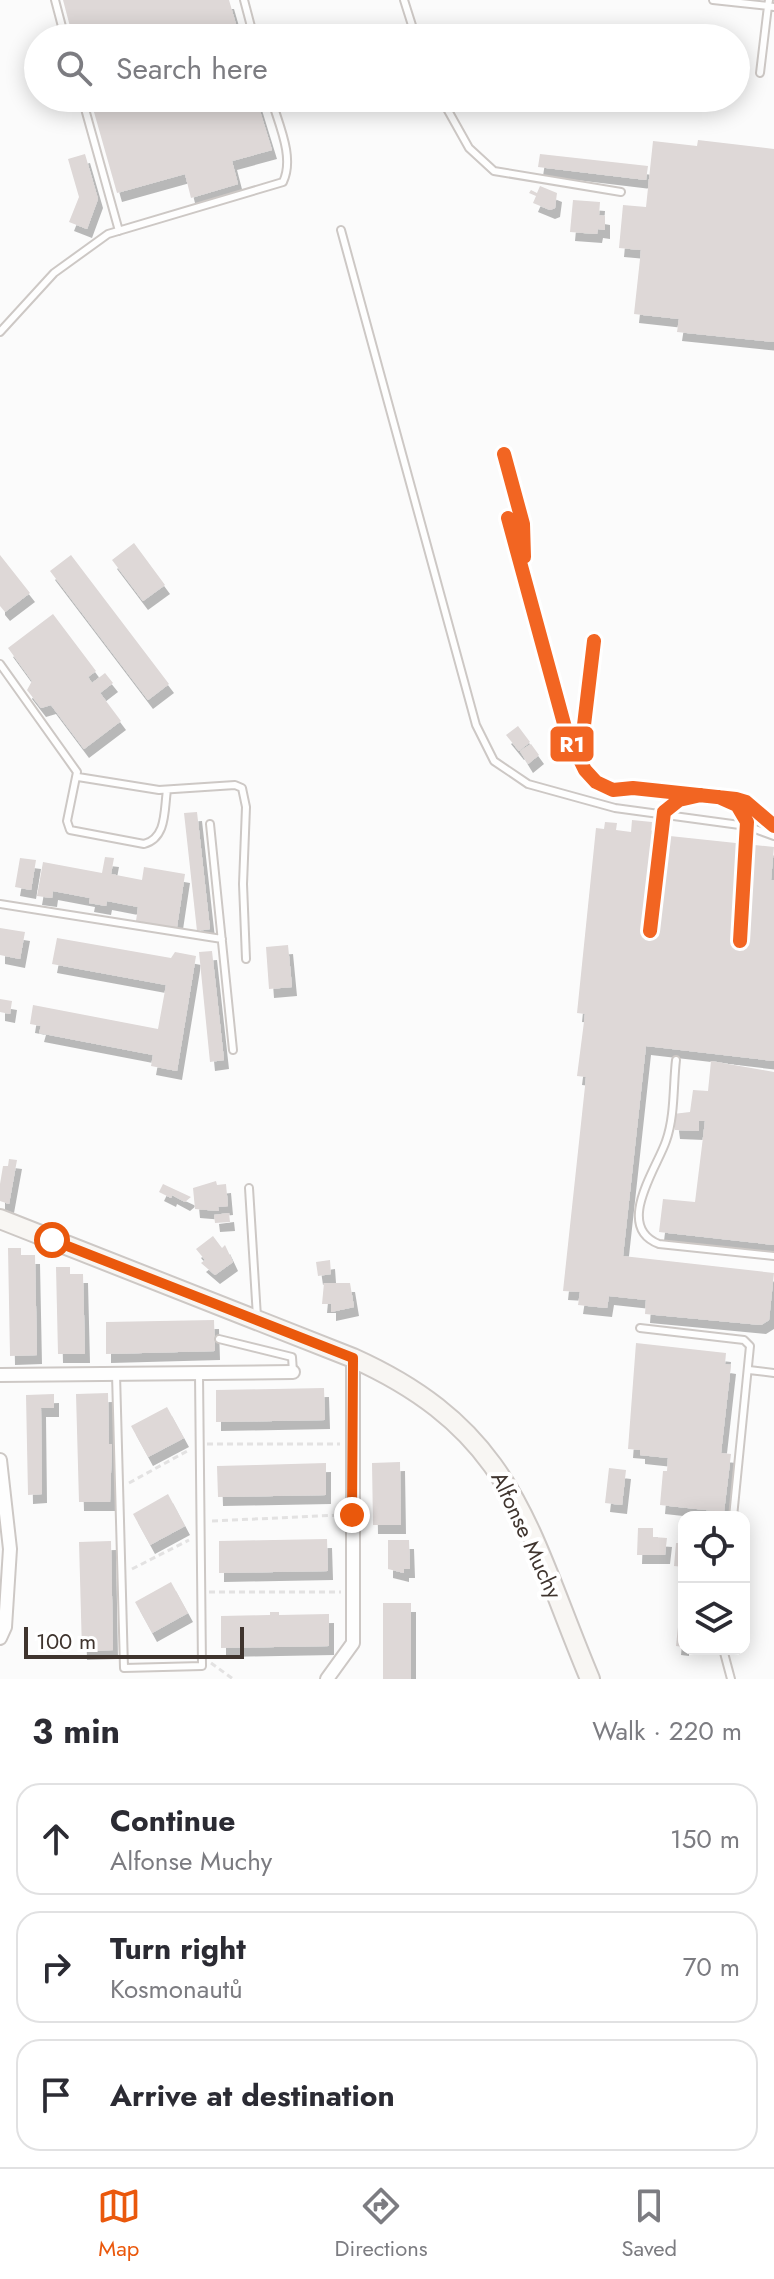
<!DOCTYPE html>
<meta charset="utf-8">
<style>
body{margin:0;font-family:Jost,sans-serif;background:#f2f2f3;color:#2b2b33}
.controls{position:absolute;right:24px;bottom:24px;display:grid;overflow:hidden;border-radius:16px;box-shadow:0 4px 20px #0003}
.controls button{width:72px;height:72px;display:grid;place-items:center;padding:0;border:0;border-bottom:2px solid #e1e1e2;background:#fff;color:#2b2b33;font:40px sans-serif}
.scale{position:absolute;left:24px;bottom:20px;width:220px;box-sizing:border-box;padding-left:8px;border:4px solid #3f342e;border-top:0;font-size:22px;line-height:28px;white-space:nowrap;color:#3f342e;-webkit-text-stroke:6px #fff;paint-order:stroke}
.stop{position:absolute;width:24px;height:24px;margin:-18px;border:6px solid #ea580c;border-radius:50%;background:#fff}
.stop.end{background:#ea580c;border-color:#fff;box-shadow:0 2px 8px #0008}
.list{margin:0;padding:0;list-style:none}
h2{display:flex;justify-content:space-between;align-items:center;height:104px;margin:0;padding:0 32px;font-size:34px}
h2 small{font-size:26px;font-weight:400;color:#7c7c81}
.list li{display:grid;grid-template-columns:52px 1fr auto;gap:24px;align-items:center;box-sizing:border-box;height:112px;margin:0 16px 16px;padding:0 16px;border:2px solid #e1e1e2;border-radius:24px}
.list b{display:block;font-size:30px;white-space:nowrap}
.list p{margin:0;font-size:26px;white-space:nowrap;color:#7c7c81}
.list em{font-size:26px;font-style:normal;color:#7c7c81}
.icon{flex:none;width:44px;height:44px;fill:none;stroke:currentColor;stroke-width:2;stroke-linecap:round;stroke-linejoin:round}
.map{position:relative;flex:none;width:774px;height:1679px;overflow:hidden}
.search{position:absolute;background:#fff;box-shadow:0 4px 20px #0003;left:24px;right:24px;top:24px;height:88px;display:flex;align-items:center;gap:20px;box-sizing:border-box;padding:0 28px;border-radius:44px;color:#7c7c81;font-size:30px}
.sheet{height:488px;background:#fff}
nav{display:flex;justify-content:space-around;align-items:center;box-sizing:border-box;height:112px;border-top:2px solid #e1e1e2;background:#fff;font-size:22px;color:#7c7c81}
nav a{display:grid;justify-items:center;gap:4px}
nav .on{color:#ea580c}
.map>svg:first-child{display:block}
</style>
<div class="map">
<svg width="774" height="1679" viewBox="0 0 774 1679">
<defs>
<filter id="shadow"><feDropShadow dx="5" dy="9" stdDeviation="0" flood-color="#0004"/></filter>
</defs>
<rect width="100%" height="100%" fill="#fbfbfb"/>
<path fill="#ded8d7" filter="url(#shadow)" d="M63,0h166l11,38h-167z
M90,98h166l16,52 -40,11 6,23 -47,14 -6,-24 -68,19z
M698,140l76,9v193l-97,-10 2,-13 -45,-5 7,-64 -22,-2 4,-43 23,2 7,-66 44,5z
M85,154l13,45 -11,30 -18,-7 10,-25 -11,-38z
M540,154l108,12 -2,14 -108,-13z
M540,186l17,7 -2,15 -5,2 -17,-7 3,-7 -7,-3 2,-3 6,3z
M573,200l27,2 -1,13 6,1v14l-7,-1 -1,5 -27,-2z
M134,543l31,42 -22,16 -31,-41z
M0,555l30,38 -25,19 -5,-6z
M71,555l98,129 -21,16 -98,-129z
M53,614l43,57 -8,6 4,6 13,-10 8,10 -13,10 21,28 -37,28 -33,-44 -10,3 -14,-18 5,-9 -24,-33z
M518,726l12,16 -11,9 -13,-16z
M531,744l8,11 -11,9 -8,-13z
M197,812l13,117 -13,2 -13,-118z
M632,820l20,2 -1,12 123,13 -3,33h3v181l-128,-15 -23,210 151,17 -5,47 -8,5 -116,-11 1,-14 -37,-4 -2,12 -29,-3 2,-13 -17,-1 23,-214 -9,-1 8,-62 -8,-1 19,-185 8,1 1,-7 12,1 -1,7 15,2z
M105,857l9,1 -3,16 31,6 2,-13 41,7 -8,53 -41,-6 2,-14 -31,-6 -1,5 -17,-3 1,-5 -37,-7 -1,7 -15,-2 6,-34 59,11z
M20,858l16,2 -5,30 -16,-3z
M0,928l25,4 -5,27 -20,-4z
M57,938l114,20 4,-6 21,4 -19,115 -26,-5 2,-11 -114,-22 2,-7 -11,-2 3,-19 125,24 8,-44 -114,-21z
M288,945l4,42 -23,2 -3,-42z
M212,951l12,109 -14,2 -11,-110z
M0,999l12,2 -2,13 -10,-2z
M711,1061l63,11v173l-115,-13 4,-33 32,3 10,-81h-6v10l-24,-1 -2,-16 17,-2 3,-22 15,1z
M9,1159l8,1 -8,44 -9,-3v-17l3,-18h5z
M216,1181l1,4 9,-1 2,22 -10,1 1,4 -24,-2 -2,-21z
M163,1184l28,13 -6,5 -13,-7 -1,3 -12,-6z
M229,1213l1,9 -15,1 -1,-8z
M213,1236l9,12 3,-3 8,17 -18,13 -14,-12 4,-3 -9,-11z
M8,1248h13v7h14l2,100 -27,1z
M330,1260l1,14 -13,2 -2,-14z
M56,1267h14v7h13l2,80h-27z
M324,1283h26l4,24 -23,5v-8h-9z
M214,1320l1,31 -109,3v-32z
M636,1343l90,10 -1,11 6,1 -10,88 10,1 -7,58 -64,-7 3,-34h4l1,-13 -28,-3v-5l-12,-1z
M324,1388l1,32 -109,2v-32z
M108,1393l1,51h3l-2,58h-31l-3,-108z
M54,1394v14h-13l1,86 -14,1 -2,-100z
M167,1407l17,31 -36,19 -17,-31z
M400,1462l1,63h-28l-1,-62z
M326,1463v32l-108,2 -1,-31z
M609,1468l17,2 -4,35 -17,-2z
M168,1494l17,32 -35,19 -17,-31z
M638,1528h15v9l14,1 -2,17h-28z
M327,1539l1,32 -109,2v-32z
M388,1540h21l1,29h-6v4l-16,-4z
M111,1541l2,109 -31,1 -3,-109z
M676,1543h8v24l-10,-1z
M171,1582l17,31 -36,20 -17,-31z
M682,1589h2v58l-8,-1z
M383,1603h28v76h-28z
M270,1612h9v3l50,-1v32l-108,2v-32l49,-1z"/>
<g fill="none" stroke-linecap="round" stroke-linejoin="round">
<g stroke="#cdc8c5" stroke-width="10">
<path id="lane" d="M55,0l10,38
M244,0l10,38
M404,0l12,38
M713,0l55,6 -8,67
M769,0l-1,6 6,1
M82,98l37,133
M441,98l28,50 25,23 127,21
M341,230l135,495 18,36 34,23 87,24 132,18 27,10
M0,332l54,-59 54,-39 175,-52c12,-25 -5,-59 -12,-84
M0,664l77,108 -10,49 3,9 74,14c23,-6 20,-34 23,-54
M78,777l81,13 76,-5 7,3 4,19 -3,77 3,75
M210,824l23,226
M0,904l222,35
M676,1060c-3,25 -1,56 -10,81 -9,27 -52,86 -7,103l115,12
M249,1188l8,129
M640,1328l104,12 6,6 -17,171
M219,1339l73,18 1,15
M749,1370l25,3
M116,1374l8,294 78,-2 -3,-292
M723,1649l8,30"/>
</g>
<g stroke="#cdc8c5" stroke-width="16">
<path id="street" d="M0,1375l293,-3
M0,1460l10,89 -5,78 -5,11
M327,1679l26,-36v-285"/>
</g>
<g stroke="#cdc8c5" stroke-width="22">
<path id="secondary" d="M0,1219l353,139c162,73 174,171 237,321"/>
</g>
<path stroke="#e3e2e2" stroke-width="3" stroke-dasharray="6 4" stroke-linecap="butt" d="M207,1444h133
M129,1483l60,-33
M212,1521l128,-6
M132,1569l57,-29
M209,1592h132
M211,1663l22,16"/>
<use href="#lane" stroke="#fefefe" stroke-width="6"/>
<use href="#street" stroke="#fefefe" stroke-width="12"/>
<use href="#secondary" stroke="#f8f6f3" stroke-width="18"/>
<g stroke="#fff" stroke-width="20">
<path id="rail-1" d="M504,454l19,70 1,33
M508,518l58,213 19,39 11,12 17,8 20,-2 103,11 10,3 28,24
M582,742l12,-101
M719,797l18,8 10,17 -7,119
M650,931l14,-119 15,-12 22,-5"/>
</g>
<use href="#rail-1" stroke="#f26522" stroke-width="14"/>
</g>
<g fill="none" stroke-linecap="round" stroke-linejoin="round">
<path stroke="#ea580c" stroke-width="10" d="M52,1240l301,118 -1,157"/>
</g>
<g text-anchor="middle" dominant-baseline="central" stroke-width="8" stroke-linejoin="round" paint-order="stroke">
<g font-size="22" fill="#3f342e" stroke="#fff">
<text transform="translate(527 1535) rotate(65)">Alfonse Muchy</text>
</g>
</g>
<rect stroke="#fff" stroke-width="3" x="549" y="725" width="46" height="38" rx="8" fill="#f26522"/>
<g font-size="22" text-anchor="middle" font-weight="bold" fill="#fff">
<text x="572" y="752">R1</text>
</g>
</svg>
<div class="controls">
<button><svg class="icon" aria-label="locate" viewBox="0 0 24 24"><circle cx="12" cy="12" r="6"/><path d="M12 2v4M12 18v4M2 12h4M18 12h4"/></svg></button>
<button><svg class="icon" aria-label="layers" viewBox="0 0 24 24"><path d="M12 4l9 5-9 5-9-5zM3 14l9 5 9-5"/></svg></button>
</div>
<div class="scale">100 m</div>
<div class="stop" style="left:52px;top:1240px"></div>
<div class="stop end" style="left:352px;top:1515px"></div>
<div class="search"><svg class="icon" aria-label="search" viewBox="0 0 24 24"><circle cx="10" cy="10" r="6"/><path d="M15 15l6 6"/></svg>Search here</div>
</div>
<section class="sheet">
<h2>3 min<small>Walk · 220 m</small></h2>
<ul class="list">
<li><svg class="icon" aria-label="ahead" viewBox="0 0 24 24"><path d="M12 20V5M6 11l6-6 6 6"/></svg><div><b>Continue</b><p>Alfonse Muchy</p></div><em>150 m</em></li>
<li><svg class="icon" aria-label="right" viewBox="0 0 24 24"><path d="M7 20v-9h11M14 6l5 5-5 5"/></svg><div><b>Turn right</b><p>Kosmonautů</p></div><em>70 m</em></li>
<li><svg class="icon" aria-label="arrive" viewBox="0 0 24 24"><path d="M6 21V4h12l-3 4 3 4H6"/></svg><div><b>Arrive at destination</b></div></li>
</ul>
</section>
<nav>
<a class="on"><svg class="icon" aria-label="map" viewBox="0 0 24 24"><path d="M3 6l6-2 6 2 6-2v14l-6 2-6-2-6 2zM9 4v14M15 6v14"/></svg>Map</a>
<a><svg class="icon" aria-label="directions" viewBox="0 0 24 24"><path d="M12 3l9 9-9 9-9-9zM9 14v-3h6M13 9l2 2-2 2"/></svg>Directions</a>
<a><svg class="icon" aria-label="saved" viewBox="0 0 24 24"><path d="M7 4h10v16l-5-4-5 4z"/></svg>Saved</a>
</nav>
